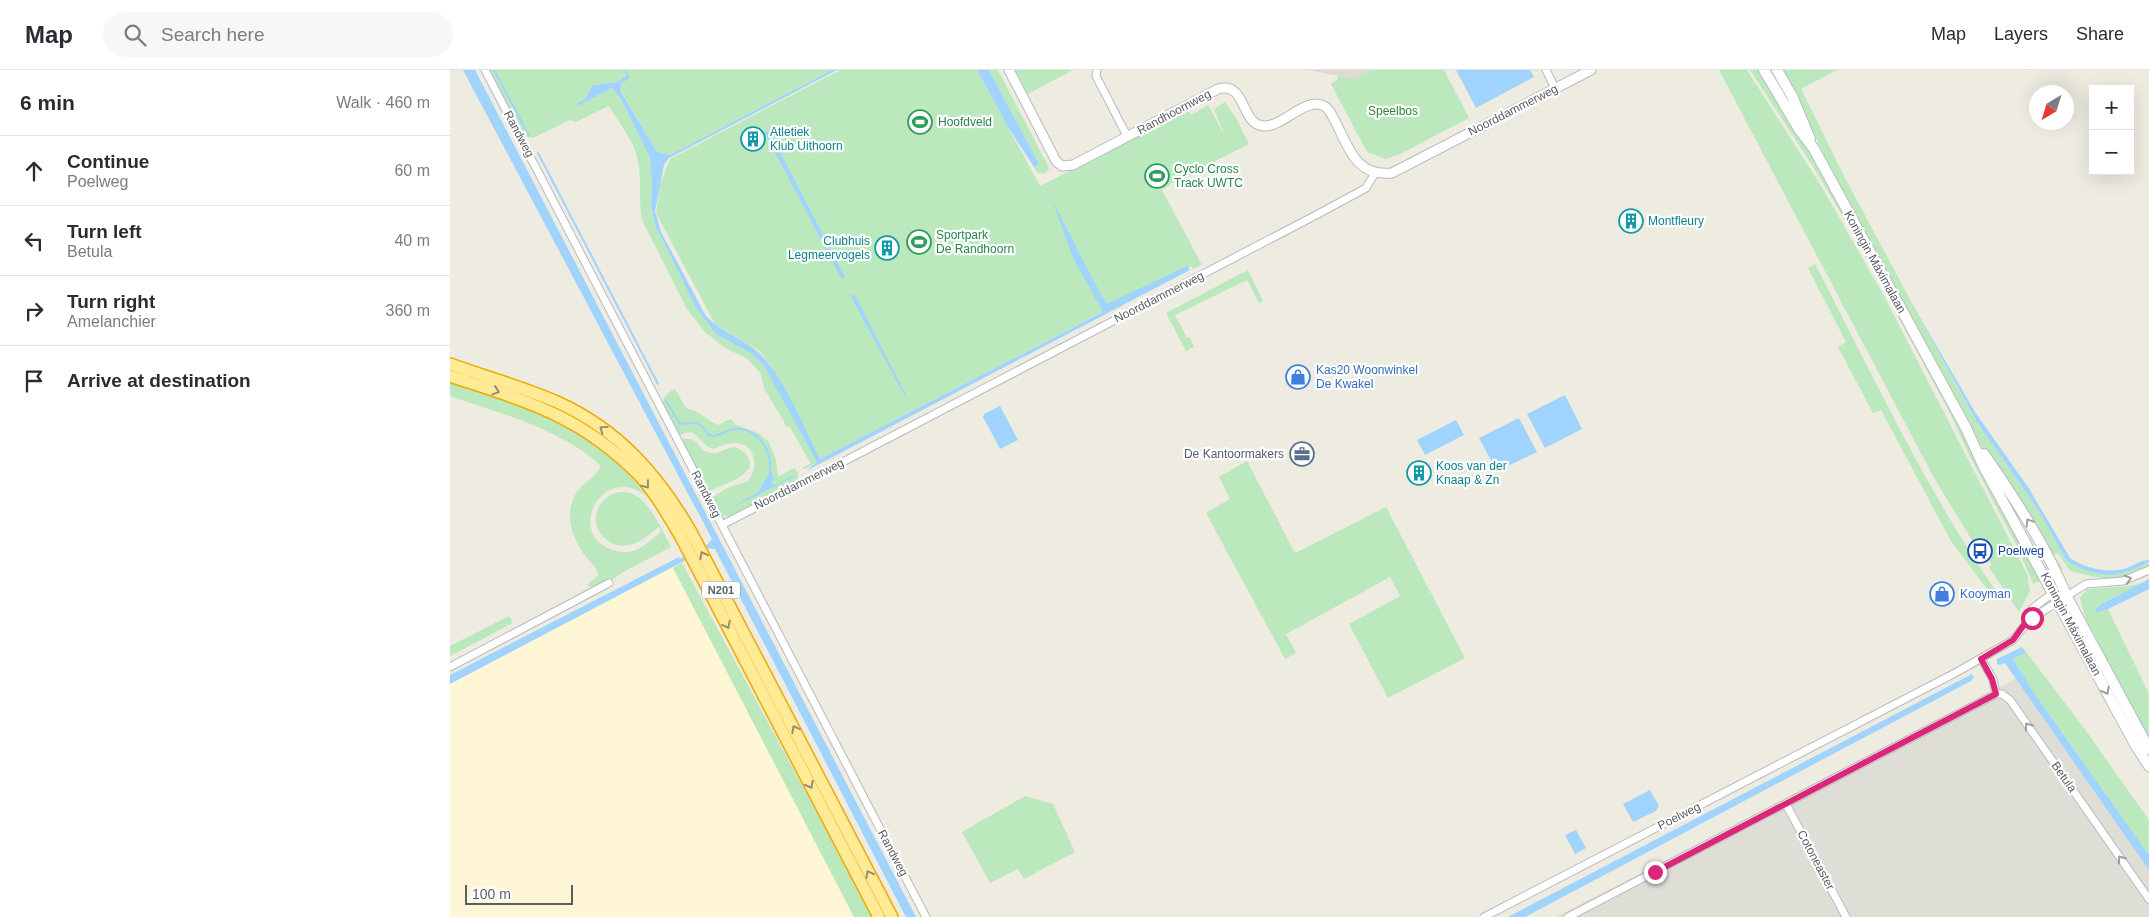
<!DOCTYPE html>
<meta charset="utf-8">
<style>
body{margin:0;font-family:Arial,sans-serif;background:#f7f7f7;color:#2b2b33}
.controls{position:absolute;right:15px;top:15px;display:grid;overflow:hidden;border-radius:0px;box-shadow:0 5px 20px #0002}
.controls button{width:45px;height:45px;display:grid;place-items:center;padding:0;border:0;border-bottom:1px solid #e1e1e2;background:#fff;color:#2b2b33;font:25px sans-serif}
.compass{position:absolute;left:1579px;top:15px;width:45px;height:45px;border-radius:50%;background:#fff;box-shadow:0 5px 20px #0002;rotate:218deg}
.scale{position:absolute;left:15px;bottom:12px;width:108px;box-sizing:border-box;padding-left:5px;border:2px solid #5a5e63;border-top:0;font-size:14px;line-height:18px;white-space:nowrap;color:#5a5e63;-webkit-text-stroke:4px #fff;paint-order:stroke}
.stop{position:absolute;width:15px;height:15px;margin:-11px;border:4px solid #db2777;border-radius:50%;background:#fff}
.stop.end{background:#db2777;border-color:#fff;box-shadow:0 1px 5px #0008}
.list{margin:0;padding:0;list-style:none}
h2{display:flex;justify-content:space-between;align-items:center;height:65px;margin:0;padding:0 20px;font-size:21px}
h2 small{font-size:16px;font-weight:400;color:#7c7c81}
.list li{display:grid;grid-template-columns:32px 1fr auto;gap:15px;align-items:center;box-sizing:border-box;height:70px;padding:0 20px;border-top:1px solid #e1e1e2}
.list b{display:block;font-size:19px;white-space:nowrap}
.list p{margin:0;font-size:16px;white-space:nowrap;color:#7c7c81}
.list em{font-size:16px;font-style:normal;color:#7c7c81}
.icon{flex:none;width:28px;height:28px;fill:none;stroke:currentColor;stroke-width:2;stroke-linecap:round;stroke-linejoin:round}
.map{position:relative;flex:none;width:1699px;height:847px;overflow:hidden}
header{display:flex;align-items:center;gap:30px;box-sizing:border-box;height:70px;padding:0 25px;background:#fff;border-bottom:1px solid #e1e1e2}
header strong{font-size:24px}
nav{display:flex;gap:28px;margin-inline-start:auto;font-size:18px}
.search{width:350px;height:45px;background:#f7f7f7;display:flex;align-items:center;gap:12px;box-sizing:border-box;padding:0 18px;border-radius:28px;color:#7c7c81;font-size:19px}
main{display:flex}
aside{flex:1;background:#fff}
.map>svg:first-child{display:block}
</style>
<header>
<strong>Map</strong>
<div class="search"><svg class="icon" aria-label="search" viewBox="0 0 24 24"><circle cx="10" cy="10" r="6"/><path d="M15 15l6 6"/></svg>Search here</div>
<nav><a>Map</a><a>Layers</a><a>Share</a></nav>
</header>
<main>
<aside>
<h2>6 min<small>Walk · 460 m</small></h2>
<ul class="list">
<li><svg class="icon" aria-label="ahead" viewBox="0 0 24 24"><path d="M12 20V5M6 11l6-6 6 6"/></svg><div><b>Continue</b><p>Poelweg</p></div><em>60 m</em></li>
<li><svg class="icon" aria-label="left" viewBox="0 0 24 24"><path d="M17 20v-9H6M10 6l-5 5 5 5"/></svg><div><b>Turn left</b><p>Betula</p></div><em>40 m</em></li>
<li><svg class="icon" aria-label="right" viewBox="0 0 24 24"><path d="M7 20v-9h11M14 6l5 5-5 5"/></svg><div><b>Turn right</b><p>Amelanchier</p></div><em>360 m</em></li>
<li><svg class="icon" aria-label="arrive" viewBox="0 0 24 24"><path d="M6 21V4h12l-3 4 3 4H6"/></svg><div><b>Arrive at destination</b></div></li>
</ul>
</aside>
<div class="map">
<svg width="1699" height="847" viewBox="0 0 1699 847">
<rect width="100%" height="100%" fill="#eeebe1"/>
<path fill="#fff6d5" d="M222,493l182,354h-404v-238z"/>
<path fill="#deddd6" d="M1573,605l126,195v47h-593z"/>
<path fill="#dedad0" d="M858,0h64l-18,9z"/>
<path fill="#bbe8bc" d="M39,0h343l-162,85 -13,-3 -37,-63 2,-6 7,-5 -4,-2 -8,6 -24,3 -8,14 -7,7 34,-18 9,11 29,59 2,29 -1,18 4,20 41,83 20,26 36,20 12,12 54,96 -13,7 -3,-1 8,-4v-2l-20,-35h-3l-23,-39 -3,-14 -13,-15 -23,-11 -20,-16 -18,-23 -45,-89c-4,-20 0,-39 -4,-59 -3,-19 -19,-38 -29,-55l-33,16 -6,-2 -37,18 -9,-3z
M390,0h137l63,116 148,-75 3,4 17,-10 17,31 -11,-27 11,-7 12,18 12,24 -72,36 -15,10 40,75 -9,4 -2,-3 -371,193 -42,-82 -17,-25 -46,-28 -59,-111 4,-28 10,-26z
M539,0h9l50,96 1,4 -5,4 -7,-2 -3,-5 5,-3z
M565,0h58l-45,24z
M922,0h72l25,48 -69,36 -14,5 -19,-7 -36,-68 6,-4 1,-4 16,3z
M1269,0h28l76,119 61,107 143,278 3,17 -11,21 -30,-45 3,-2 -13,-20 -3,2 -43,-71z
M1300,0h11l60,100 166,307 17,38 36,66 -7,3 -15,-36 -50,-95 -18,-40 -96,-178 -40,-67z
M1332,0h55l-36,19 44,89 111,207 21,37 62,89 27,49 24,11 17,3h12l30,-12v4c-32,18 -45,13 -79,5l-12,-18 -4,2 9,14 -5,2 -92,-151 -107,-195z
M1365,194c58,111 111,227 183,330l-5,3 -42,-56 -70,-131 -8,3 -35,-66 8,-5 -38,-74z
M798,200l15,31 -4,2 -12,-23 -72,35 12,23 3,-1 4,10 -8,4 -20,-38z
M0,310c83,29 142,44 198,118 -41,-38 -84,32 -38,51 9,4 17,4 26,1 9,-4 17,-12 25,-18l-2,-5c-8,6 -17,14 -26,17 -9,3 -18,2 -25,-3 -29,-21 -1,-62 29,-45 13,8 27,37 34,51l-48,25 -15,11 -15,5 -6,-3 11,-9c0,-9 -7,-13 -12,-19 -13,-17 -22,-41 -11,-62 7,-12 20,-17 26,-29 -41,-38 -100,-52 -151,-70z
M225,319l11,19c16,4 19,11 32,17l13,-6 5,6 22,8 11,9 7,18 2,17 16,-9 4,5v8l-68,36 -8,-1 -41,-76c19,-6 14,10 30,13 8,1 15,-5 23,-6 10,3 16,9 16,19 -7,14 -27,18 -40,25l3,6 14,-9 21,-7c12,-15 7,-39 -15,-38 -7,0 -13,4 -20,6 -9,-3 -18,-17 -22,-17 -4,0 -9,3 -12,3 -10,-18 -28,-35 -4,-46z
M797,391l48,92 91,-46 79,151 -77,40 -39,-74 51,-28 -10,-19 -104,57 10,19 -11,6 -79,-146 24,-14 -11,-22z
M232,493l191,354h-19l-181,-349z
M1692,513l-44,23 -3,4 2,3 11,-4 41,85v44l-63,-119 -6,-21 7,-9 42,-3z
M59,546l4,7 -63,33v-10z
M1576,582l58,76 65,92v35l-113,-159 -23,-37z
M575,726l28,8 22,48 -51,27 -6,-10 -28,14 -28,-51z"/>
<path fill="#a0d4ff" d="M13,0h12l441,847h-10l-191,-368 -8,-1 -1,-2 6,-7z
M382,0h5l-168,88 -5,7 -9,46 6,21 45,84c15,16 37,22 53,37 25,23 45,75 61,106l281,-146 1,-3 -29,-52 -21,-58 46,89 9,15 80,-38 3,4 -384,201 11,-9 -53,-96 -12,-12 -36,-20 -20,-26 -41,-83 -4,-20 1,-18 -2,-29 -29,-59 -9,-11 -34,18 -1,-2 8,-5 8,-14 24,-3 8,-6 5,2 -8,5 -2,7 37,62 13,3z
M527,0h12l50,94 -5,3 -26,-40z
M1006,0h74l4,7 -58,31z
M316,61h3l76,146 -1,1h-3l-76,-145z
M403,225h2l51,100v3l-55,-101z
M1461,232l64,110 53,75 42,71c14,10 39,16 57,10 7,-3 14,-8 22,-8v2c-9,4 -20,10 -30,12 -16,3 -40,-4 -53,-14l-27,-49 -62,-89z
M1115,325l17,34 -37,19 -18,-34z
M550,336l18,34 -18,9 -17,-32 1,-3z
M1069,348l18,34 -40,19 -18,-33z
M1006,350l8,15 -39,20 -8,-15z
M320,402l4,6 -3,5 5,2 18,-10v2l-65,32 29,-17z
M229,487l1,2 4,-2 2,3 -236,124v-9z
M1699,509v10l-41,20 -12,4 -1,-3 3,-4z
M1572,577l4,5 -13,7 23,37 113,159v15l-144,-207 -5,2 -3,-1v-5z
M1522,604l2,3 -3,4 -446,236h-17z
M1200,720l9,16 -3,5 -23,11 -10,-18z
M1126,760l10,18 -11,6 -10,-19z"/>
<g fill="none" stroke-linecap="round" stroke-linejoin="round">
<path stroke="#a0d4ff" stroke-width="2" d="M44,0l35,66
M176,0l2,7
M88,83l120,231
M216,331l14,23c14,-2 21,-3 28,11 10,3 14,-3 23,-5 16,-5 31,8 37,22 3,6 2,14 2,20"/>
<g stroke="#b7babf" stroke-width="9">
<path id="minor" d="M35,0l441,847
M647,0l-1,6 31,60
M1096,0l9,18
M272,455l598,-312 46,-25 9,-15
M1576,552l60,-38 37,-3 26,-11
M1531,589l12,20 3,15
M0,597l159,-84
M1546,624h6l8,6 139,199
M1336,734l60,113
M1034,847l473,-245 56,-32 12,-15 7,-16 22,-17 13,5
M1118,847l428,-223"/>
</g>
<g stroke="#b7babf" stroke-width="11">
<path id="tertiary" d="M559,0l47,91 6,5 11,-1 145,-76c29,-8 22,36 46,37 19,1 42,-30 60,-20 6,3 8,10 11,15 14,27 21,56 57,52l199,-103"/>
</g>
<g stroke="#b7bbc1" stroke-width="12">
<path id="secondary" d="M1314,0l35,59 15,20 152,279 18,39 152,279 13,20
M1327,0l15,26 18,43
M1534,384c31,45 62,92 83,143l82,152"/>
</g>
<g stroke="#efa900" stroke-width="14">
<path id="trunk" d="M0,294c36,13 73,23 107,38 62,28 101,73 134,130l201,385
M0,306c75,25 130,39 188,98 17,18 30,41 43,63l198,380"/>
</g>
<use href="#minor" stroke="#fff" stroke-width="7"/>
<use href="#tertiary" stroke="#fff" stroke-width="9"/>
<use href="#secondary" stroke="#fff" stroke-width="10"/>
<use href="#trunk" stroke="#ffea96" stroke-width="11"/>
</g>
<defs><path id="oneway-chevron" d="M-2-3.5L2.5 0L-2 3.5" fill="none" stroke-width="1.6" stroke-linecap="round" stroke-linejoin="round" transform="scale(1.25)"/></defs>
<g stroke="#948f75">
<use href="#oneway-chevron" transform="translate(46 321) rotate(18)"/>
<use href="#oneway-chevron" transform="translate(153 359) rotate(-144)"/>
<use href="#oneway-chevron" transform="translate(196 415) rotate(53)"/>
<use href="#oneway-chevron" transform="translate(253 485) rotate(-118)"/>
<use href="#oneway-chevron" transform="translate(277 555) rotate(62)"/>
<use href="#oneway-chevron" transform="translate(345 659) rotate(-118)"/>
<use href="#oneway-chevron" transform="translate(360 715) rotate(62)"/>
<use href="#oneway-chevron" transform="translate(419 804) rotate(-117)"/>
</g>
<g stroke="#9c9ea1">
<use href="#oneway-chevron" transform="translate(1579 452) rotate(-123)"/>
<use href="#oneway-chevron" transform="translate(1678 509) rotate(-16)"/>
<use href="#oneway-chevron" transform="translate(1656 621) rotate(62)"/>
<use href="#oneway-chevron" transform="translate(1578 656) rotate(-125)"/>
<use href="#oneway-chevron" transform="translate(1671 789) rotate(-125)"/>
</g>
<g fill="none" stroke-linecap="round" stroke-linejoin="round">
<path stroke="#db2777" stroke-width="6" d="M1205,802l341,-178 -4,-15 -11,-20 32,-19 13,-18 6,-4"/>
</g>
<defs>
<g id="stadium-ring" transform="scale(1.25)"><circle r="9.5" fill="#fff" stroke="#2e9e5b" stroke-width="1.5"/><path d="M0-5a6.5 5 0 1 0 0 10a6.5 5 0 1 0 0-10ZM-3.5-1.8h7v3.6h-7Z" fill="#2e9e5b"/></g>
<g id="building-ring" transform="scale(1.25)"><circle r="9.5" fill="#fff" stroke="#0f9aa8" stroke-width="1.5"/><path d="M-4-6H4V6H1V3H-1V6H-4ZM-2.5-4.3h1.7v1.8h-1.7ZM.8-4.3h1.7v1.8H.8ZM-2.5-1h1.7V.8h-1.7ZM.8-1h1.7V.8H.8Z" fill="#0f9aa8"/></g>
<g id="shop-ring" transform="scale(1.25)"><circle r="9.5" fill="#fff" stroke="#3f7fe0" stroke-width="1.5"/><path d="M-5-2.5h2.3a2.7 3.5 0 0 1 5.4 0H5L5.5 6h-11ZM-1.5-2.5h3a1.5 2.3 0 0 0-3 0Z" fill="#3f7fe0"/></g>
<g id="office-ring" transform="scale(1.25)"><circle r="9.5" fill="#fff" stroke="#5c6f8a" stroke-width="1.5"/><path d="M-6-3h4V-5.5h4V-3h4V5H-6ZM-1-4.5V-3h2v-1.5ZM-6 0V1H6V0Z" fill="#5c6f8a"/></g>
<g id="bus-ring" transform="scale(1.25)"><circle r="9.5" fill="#fff" stroke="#1a4fb4" stroke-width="1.5"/><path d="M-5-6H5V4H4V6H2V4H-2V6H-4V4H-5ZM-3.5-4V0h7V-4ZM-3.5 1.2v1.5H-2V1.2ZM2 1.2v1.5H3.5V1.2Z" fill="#1a4fb4"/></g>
</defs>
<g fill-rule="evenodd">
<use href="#stadium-ring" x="470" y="52"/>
<use href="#building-ring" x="303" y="69"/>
<use href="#stadium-ring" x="707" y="106"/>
<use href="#building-ring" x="1181" y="151"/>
<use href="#stadium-ring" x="469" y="172"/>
<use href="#building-ring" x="437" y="178"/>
<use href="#shop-ring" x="848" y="307"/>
<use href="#office-ring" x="852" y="384"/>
<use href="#building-ring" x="969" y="403"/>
<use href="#bus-ring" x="1530" y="481"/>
<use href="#shop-ring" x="1492" y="524"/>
</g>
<g text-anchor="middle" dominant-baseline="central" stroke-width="4.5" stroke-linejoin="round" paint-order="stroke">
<rect fill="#fff" stroke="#8c8e92" stroke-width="1" x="252" y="511.5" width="38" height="17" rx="4"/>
<g font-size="11" font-weight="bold" fill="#5a5e63">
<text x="271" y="520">N201</text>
</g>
<g font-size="12" fill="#5a5e63" stroke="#fff">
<text transform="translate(1063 40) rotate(-27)">Noorddammerweg</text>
<text transform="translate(724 42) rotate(-28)">Randhoornweg</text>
<text transform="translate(69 64) rotate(62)">Randweg</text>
<text transform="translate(1425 192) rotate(61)">Koningin Máximalaan</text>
<text transform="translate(709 227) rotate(-27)">Noorddammerweg</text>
<text transform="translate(349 414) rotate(-27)">Noorddammerweg</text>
<text transform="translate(256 424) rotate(63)">Randweg</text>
<text transform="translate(1621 554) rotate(62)">Koningin Máximalaan</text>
<text transform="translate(1614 707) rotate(55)">Betula</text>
<text transform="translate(1229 746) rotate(-27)">Poelweg</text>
<text transform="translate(443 783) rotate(62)">Randweg</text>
<text transform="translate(1366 790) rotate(62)">Cotoneaster</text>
</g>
<g font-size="12" fill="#2e8634" stroke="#fff">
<text x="943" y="41">Speelbos</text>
</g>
<g font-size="12" fill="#27864d" stroke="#fff" text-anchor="start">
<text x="488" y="52">Hoofdveld</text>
<text x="724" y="99">Cyclo Cross<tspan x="724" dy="14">Track UWTC</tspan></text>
<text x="486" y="165">Sportpark<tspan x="486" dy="14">De Randhoorn</tspan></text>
</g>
<g font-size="12" fill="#0d838f" stroke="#fff" text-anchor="start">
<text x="320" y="62">Atletiek<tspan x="320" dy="14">Klub Uithoorn</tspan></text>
<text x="1198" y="151">Montfleury</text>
<text x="420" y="171" text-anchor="end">Clubhuis<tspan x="420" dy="14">Legmeervogels</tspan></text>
<text x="986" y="396">Koos van der<tspan x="986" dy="14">Knaap &amp; Zn</tspan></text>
</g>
<g font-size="12" fill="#366cbe" stroke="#fff" text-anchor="start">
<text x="866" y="300">Kas20 Woonwinkel<tspan x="866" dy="14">De Kwakel</tspan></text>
<text x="1510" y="524">Kooyman</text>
</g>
<g font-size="12" fill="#4e5e75" stroke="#fff" text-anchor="end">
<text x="834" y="384">De Kantoormakers</text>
</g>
<g font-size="12" fill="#164399" stroke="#fff" text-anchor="start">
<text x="1548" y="481">Poelweg</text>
</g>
</g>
</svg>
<div class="controls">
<button>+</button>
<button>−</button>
</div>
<svg class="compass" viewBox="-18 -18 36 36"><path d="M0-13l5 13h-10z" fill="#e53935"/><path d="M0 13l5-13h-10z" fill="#7c7c81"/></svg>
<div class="scale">100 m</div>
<div class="stop" style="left:1582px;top:548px"></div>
<div class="stop end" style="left:1205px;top:802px"></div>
</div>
</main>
